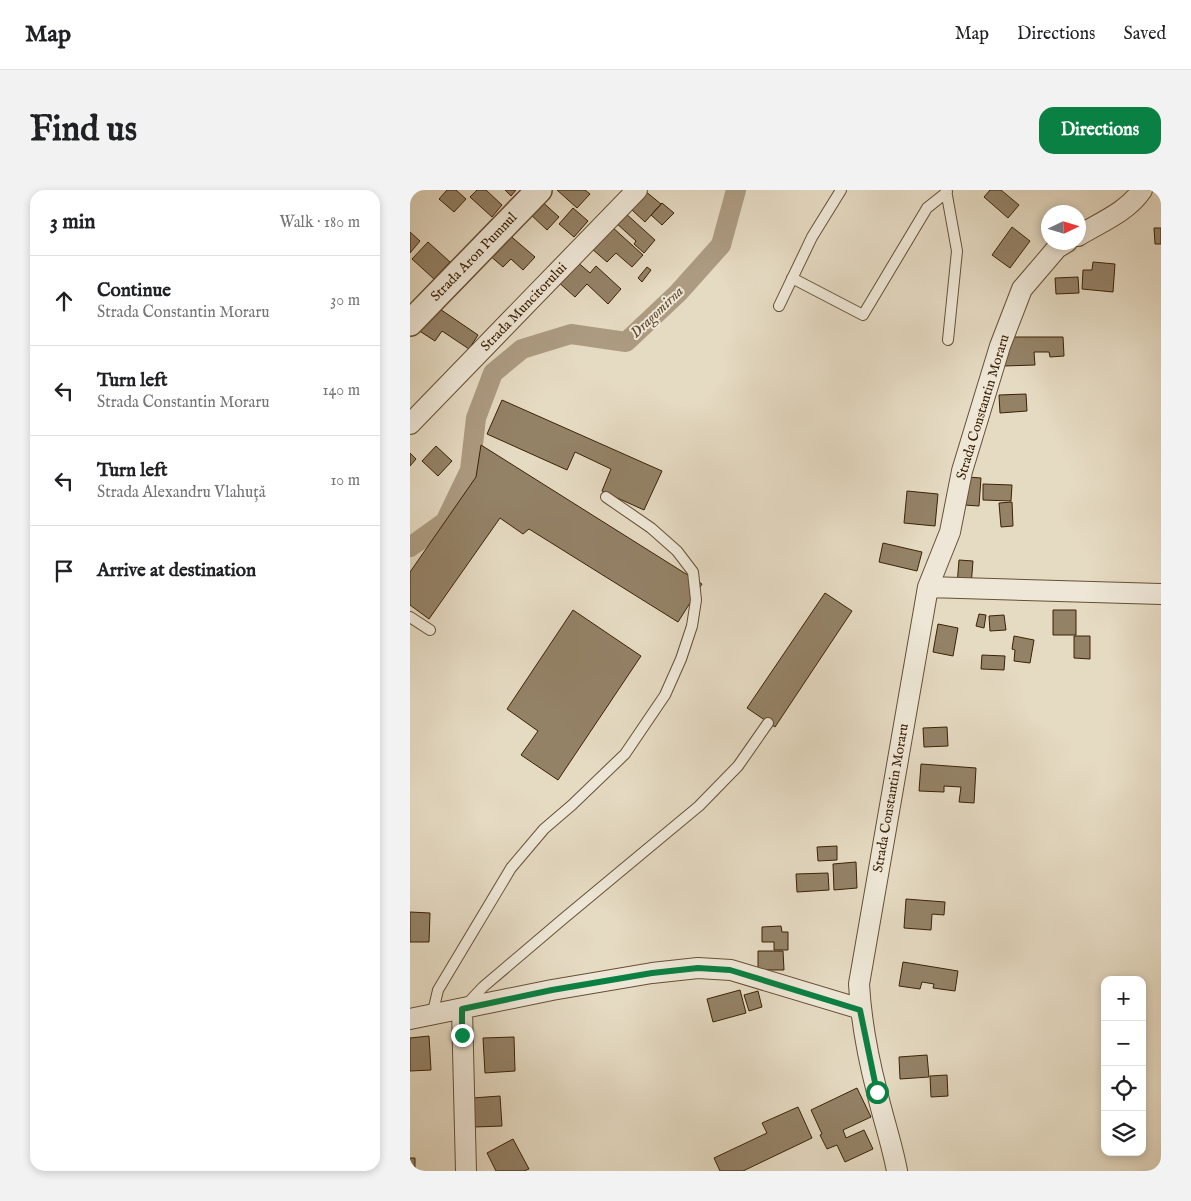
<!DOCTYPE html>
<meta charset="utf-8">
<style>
body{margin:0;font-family:"IM FELL English",serif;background:#f2f2f2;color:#202124}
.controls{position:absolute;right:15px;bottom:15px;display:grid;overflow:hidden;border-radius:10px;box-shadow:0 2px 8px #0003}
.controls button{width:45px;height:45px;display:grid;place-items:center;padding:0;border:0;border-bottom:1px solid #e0e0e0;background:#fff;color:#202124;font:25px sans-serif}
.compass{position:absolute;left:631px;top:15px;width:45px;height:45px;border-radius:50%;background:#fff;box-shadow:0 2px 8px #0003;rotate:86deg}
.stop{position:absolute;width:15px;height:15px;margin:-11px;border:4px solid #0b8043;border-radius:50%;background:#fff}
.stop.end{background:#0b8043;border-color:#fff;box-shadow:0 1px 5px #0008}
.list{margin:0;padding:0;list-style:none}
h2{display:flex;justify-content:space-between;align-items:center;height:65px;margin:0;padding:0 20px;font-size:21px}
h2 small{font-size:16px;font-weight:400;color:#757577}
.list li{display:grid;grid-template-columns:32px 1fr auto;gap:15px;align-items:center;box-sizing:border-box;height:90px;padding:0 20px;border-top:1px solid #e0e0e0}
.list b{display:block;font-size:19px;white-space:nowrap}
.list p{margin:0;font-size:16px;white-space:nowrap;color:#757577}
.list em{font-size:16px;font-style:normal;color:#757577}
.icon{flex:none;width:28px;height:28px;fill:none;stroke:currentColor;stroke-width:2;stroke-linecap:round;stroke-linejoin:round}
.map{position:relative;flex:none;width:751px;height:981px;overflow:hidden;border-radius:15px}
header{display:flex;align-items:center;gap:30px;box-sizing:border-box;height:70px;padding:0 25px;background:#fff;border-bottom:1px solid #e0e0e0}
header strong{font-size:24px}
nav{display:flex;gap:28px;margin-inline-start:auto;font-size:18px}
.intro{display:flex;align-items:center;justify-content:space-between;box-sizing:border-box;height:120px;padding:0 30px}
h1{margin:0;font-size:35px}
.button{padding:12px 22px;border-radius:15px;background:#0b8043;color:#fff;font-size:18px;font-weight:700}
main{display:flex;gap:30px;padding:0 30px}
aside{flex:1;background:#fff;border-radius:15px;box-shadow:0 2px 8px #0003}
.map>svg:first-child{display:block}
</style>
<header>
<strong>Map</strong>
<nav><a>Map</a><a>Directions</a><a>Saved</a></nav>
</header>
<div class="intro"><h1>Find us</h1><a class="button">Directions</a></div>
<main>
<aside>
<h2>3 min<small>Walk · 180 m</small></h2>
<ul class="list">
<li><svg class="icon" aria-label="ahead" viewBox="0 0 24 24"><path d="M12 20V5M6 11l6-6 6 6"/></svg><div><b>Continue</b><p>Strada Constantin Moraru</p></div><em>30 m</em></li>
<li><svg class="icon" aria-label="left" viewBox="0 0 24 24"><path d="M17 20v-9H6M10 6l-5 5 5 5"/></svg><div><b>Turn left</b><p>Strada Constantin Moraru</p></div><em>140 m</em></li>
<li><svg class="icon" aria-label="left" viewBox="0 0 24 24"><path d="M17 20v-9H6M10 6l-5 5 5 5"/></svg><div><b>Turn left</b><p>Strada Alexandru Vlahuță</p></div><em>10 m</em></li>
<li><svg class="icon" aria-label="arrive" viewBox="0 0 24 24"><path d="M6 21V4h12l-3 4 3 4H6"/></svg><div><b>Arrive at destination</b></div></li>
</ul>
</aside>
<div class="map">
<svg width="751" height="981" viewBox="0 0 751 981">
<rect width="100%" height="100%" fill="#e5dac2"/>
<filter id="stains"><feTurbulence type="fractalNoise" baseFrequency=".004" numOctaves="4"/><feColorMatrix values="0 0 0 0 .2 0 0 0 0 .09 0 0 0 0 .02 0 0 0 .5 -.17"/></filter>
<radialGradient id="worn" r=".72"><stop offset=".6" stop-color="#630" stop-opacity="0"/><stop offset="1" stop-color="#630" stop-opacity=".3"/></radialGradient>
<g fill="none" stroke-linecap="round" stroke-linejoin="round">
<path stroke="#ac9b81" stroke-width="20" d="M0,357l35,-25 25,-52 6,-52 17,-45 29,-24 49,-15 55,8 52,-49 43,-48 15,-55"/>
</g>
<path fill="#948267" stroke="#3c2204" d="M37,0h9l10,9 -12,13 -15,-13z
M67,0h9l16,15 -10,12 -22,-20z
M95,0h11l-5,6z
M147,0h28l5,4 -13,14z
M580,0h11l18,15 -11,13 -24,-21z
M235,1l16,13 -16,18 -13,-12 8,-9 -2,-3z
M128,8l21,19 -12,13 -20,-19z
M252,13l12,10 -12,12 -11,-10z
M163,18l15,13 -14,16 -15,-13z
M214,22l31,28 -11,13 -10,-9 2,-3 -21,-19z
M201,36l32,29 -11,12 -16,-14 -9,9 -16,-14z
M602,37l18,14 -20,27 -18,-13z
M744,38h7v16h-6z
M0,42l10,9 -10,12z
M97,43l28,24 -12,13 -12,-11 -8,8 -15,-13z
M18,52l22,20 -16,17 -22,-20z
M165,70l15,13 6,-7 25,23 -13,15 -21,-20 -12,13 -19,-17z
M683,72l22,2 -2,28 -31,-3 1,-19h9z
M237,77l4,3 -9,12 -4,-4z
M668,87l1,16 -23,1 -1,-16z
M24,115l44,30 -9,14 -27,-18 -7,10 -17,-11z
M597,147h56l1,19 -14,1 -1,-5h-15l1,13 -31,1z
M616,204l1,17 -27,2 -1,-18z
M92,210l160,71 -18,39 -42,-19 9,-22 -36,-17 -8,18 -80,-36z
M71,255l221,139 -24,38 -149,-93 -6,5 -23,-16 -71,101 -19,-14v-33l66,-95z
M26,256l16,15 -14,15 -16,-15z
M0,263l6,6 -6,7z
M557,287l14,1 -2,28 -15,-1z
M573,294l29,1 -1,16 -28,-1z
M497,301l31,3 -3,32 -31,-3z
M602,312l1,24 -12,1 -2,-24z
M473,353l39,9 -5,19 -38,-9z
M549,370l14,1 -2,25 -14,-1z
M415,403l27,18 -77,116 -28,-19z
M163,420l68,46 -83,124 -37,-25 17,-24 -31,-22z
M643,420h23v25h-23z
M569,424l7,1 -2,13 -8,-2z
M594,425l2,15 -16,1 -1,-15z
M528,434l20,4 -5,28 -20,-4z
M604,446l20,4 -4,23 -16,-2 1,-11 -3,-1z
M664,446h16v23l-16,-1z
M572,465l23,1 -1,14 -23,-1z
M537,537l1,19 -24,1 -1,-19z
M511,574l55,4 -2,35 -15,-1 2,-15 -17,-1v6l-25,-1z
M427,656v14l-19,1 -1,-14z
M446,672l1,26 -23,2 -1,-26z
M418,683l1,17 -32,2 -1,-18z
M496,709l39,3 -1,13 -12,-1 -1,16 -27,-2z
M0,722l20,1 -1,29h-19z
M371,736l1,6h6v18h-14v-8h-12v-15z
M348,761h25l1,19h-26z
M493,772l55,9 -3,20 -22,-3 1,-4 -12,-2 -2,7 -21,-3z
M330,800l6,23 -33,9 -6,-23z
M348,801l4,16 -13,4 -5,-16z
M19,846l2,34 -21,1v-33z
M104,847l1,34 -30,2 -2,-35z
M517,865l2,22 -29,2 -1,-22z
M537,885l1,21 -17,1 -1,-21z
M447,898l14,29 -28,13 3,8 18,-8 9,19 -28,13 -8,-17 -10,4 -7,-14 2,-1 -11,-24z
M90,906l2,30 -28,1 -2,-29z
M388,917l14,31 -69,33h-23l-6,-13 53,-25 -5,-10z
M103,949l16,30 -5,2h-28l-9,-18z
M0,968h5v13h-5z"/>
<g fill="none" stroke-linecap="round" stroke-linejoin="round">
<g stroke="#665034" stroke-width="12">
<path id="service" d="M536,0l11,61 -9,89
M382,88l71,37 64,-107 20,-16
M369,116l33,-69 29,-47
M0,427l20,13
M56,815l17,-18 80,-68 136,-113 39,-40 30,-43
M22,826l6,-26 73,-122 33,-39 28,-24 53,-51 40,-59 16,-36 11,-33 4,-26 -3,-28 -16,-21 -26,-23 -45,-31"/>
</g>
<g stroke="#665034" stroke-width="22">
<path id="minor" d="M668,46c23,-14 49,-24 64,-46
M0,234l227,-234
M518,397l233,7
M52,819l4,162
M0,829l142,-29 100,-17 46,-5 33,2 130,39
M487,981c-5,-27 -14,-53 -20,-79 -9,-35 -16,-72 -18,-108l69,-397 22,-55 12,-61 38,-125 22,-57 35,-41 10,-6"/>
</g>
<g stroke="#665034" stroke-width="28">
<path id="tertiary" d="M0,133l129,-133"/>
</g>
<use href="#service" stroke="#eee7d7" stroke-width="10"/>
<use href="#minor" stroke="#eee7d7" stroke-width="20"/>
<use href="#tertiary" stroke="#eee7d7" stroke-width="25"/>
</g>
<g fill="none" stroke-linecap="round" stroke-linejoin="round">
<path stroke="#0b8043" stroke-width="6" d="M52,845v-26l90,-19 100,-17 46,-5 32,2 130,40 17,82"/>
</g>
<g text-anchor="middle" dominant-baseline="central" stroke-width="4" stroke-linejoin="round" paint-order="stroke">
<g font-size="14" fill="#3c2204" stroke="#eee7d7">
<text transform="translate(64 67) rotate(-46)">Strada Aron Pumnul</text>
<text transform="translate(114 117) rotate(-46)">Strada Muncitorului</text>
<text transform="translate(573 217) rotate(-73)">Strada Constantin Moraru</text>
<text transform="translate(481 608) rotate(-80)">Strada Constantin Moraru</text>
</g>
<g font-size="15" font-style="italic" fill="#634c30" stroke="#eee7d7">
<text transform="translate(247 122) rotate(-44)">Dragomirna</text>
</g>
</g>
<rect width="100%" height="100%" filter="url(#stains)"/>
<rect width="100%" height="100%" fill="url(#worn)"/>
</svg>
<div class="controls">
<button>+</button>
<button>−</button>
<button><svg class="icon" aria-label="locate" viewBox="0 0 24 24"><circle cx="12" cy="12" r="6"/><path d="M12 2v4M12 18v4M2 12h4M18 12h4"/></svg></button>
<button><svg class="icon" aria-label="layers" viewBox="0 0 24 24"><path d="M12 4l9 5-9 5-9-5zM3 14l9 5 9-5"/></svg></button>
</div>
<svg class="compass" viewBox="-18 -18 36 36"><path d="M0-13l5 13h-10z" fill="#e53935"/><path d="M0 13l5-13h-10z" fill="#757577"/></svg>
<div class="stop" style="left:467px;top:902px"></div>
<div class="stop end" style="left:52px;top:845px"></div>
</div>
</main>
